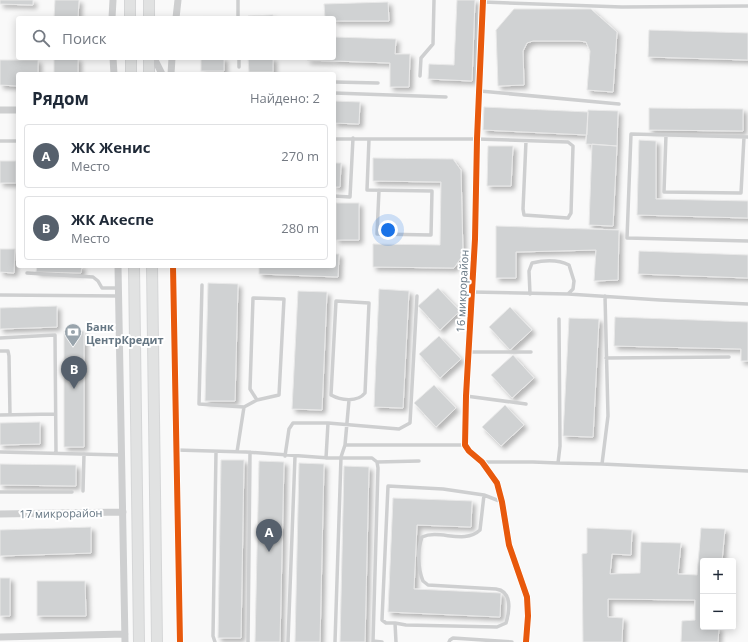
<!DOCTYPE html>
<html lang="ru">
<meta charset="utf-8">
<style>
body{margin:0;font-family:"Open Sans",sans-serif;background:#f6f6f7;color:#1f2937}
.controls{position:absolute;right:12px;bottom:12px;display:grid;overflow:hidden;border-radius:4px;box-shadow:0 2px 10px #0003}
.controls button{width:36px;height:36px;display:grid;place-items:center;padding:0;border:0;border-bottom:1px solid #e0e1e3;background:#fff;color:#1f2937;font:20px sans-serif}
.you{position:absolute;left:388px;top:230px;width:14px;height:14px;margin:-10px;border:3px solid #fff;border-radius:50%;background:#1a73e8;box-shadow:0 0 0 6px #1a73e833}
.badge{display:grid;place-items:center;width:26px;height:26px;border-radius:50%;background:#56606c;color:#fff;font-size:13px;font-weight:700}
.pin{position:absolute;translate:-50% -33px;filter:drop-shadow(0 1px 2px #0008)}
.pin::after{content:'';position:absolute;top:21px;width:14px;height:12px;background:inherit;clip-path:polygon(0 0,100% 0,50% 100%)}
.list{margin:0;padding:0;list-style:none}
h2{display:flex;justify-content:space-between;align-items:center;height:52px;margin:0;padding:0 16px;font-size:17px}
h2 small{font-size:13px;font-weight:400;color:#747a83}
.list li{display:grid;grid-template-columns:26px 1fr auto;gap:12px;align-items:center;box-sizing:border-box;height:64px;margin:0 8px 8px;padding:0 8px;border:1px solid #e0e1e3;border-radius:4px}
.list b{display:block;font-size:15px;white-space:nowrap}
.list p{margin:0;font-size:13px;white-space:nowrap;color:#747a83}
.list em{font-size:13px;font-style:normal;color:#747a83}
.icon{flex:none;width:22px;height:22px;fill:none;stroke:currentColor;stroke-width:2;stroke-linecap:round;stroke-linejoin:round}
.map{position:relative;flex:none;width:748px;height:642px;overflow:hidden}
.search{position:absolute;background:#fff;box-shadow:0 2px 10px #0003;left:16px;top:16px;width:320px;height:44px;display:flex;align-items:center;gap:10px;box-sizing:border-box;padding:0 14px;border-radius:4px;color:#747a83;font-size:15px}
.panel{position:absolute;background:#fff;box-shadow:0 2px 10px #0003;left:16px;top:72px;width:320px;height:196px;border-radius:4px}
.map>svg:first-child{display:block}
</style>
<div class="map">
<svg width="748" height="642" viewBox="0 0 748 642">
<defs>
<filter id="shadow"><feDropShadow dx="3.5" dy="3.5" stdDeviation="2" flood-color="#0004"/></filter>
</defs>
<rect width="100%" height="100%" fill="#f9f9f9"/>
<path fill="#d0d2d3" stroke="#e8e8e8" filter="url(#shadow)" d="M0,0h33v5l-33,-1z
M55,0h24l-1,18h-24z
M457,0h18l-3,81 -44,-2 1,-15 25,1z
M388,2l1,19h-55v-3h-9l-1,-14z
M514,9h77l26,23 -4,60 -26,-2 3,-39 -4,-9 -7,-1h-46l-6,2 -4,8 1,34 -26,1 -2,-56z
M273,15v3h-25v-2z
M201,17h24v1h-24z
M649,30l99,3v27l-100,-3z
M334,37l62,2 -1,15h15l-1,33h-19v-24l-83,-3v-2h27z
M54,58h24v16h-24z
M201,58h23v13h-23z
M248,58h25v14h-24z
M0,60h38v14h-20v12l-18,-1z
M334,101l26,1 -1,22 -25,-1z
M484,107l104,5 -1,23 -104,-5z
M649,108l94,1v22l-94,-1z
M588,110l30,1 -1,35 -31,-2z
M639,140l17,1v58l92,2v17l-111,-3z
M592,144l25,2 -4,80 -24,-1z
M488,146h25l-2,40h-24z
M373,158l80,1 8,11 2,85 -9,13 -81,-1v-23l67,1 1,-63 -68,-1z
M0,161h16v22h-16z
M334,163h7l-1,24h-6z
M336,203h23v37h-23z
M496,226l123,4 -1,50 -24,1 2,-31 -80,2v26h-20z
M0,249h15l-1,24 -14,-1z
M639,251l109,4v23l-110,-4z
M334,254h5l-1,23 -79,-3v-8h75z
M37,266h45l-1,7 -45,-1z
M208,283l30,1 -3,117h-30z
M438,288l22,23 -20,19 -22,-24z
M379,289l30,2 -6,117 -29,-1z
M298,291l29,1 -5,118 -30,-1z
M57,306v21l-57,2v-21z
M510,307l22,23 -22,20 -21,-23z
M615,317l133,5v39h-7v-12l-127,-3z
M569,318l30,1 -6,118 -30,-1z
M64,331h20v116h-20z
M439,336l22,23 -21,19 -21,-24z
M513,355l21,23 -22,20 -21,-23z
M434,385l22,23 -20,19 -22,-24z
M505,405l19,20 -23,21 -19,-19z
M40,422v22l-40,1v-22z
M221,460h23l-3,178h-23z
M259,461l25,1 -4,180h-25z
M299,463l25,1 -4,178h-25z
M0,464l76,1v21l-76,-1z
M344,466l25,1 -4,175h-25z
M393,498l79,3 -1,26 -54,-2 -3,64 87,4 -1,24 -112,-5z
M91,527v26l-91,3v-26z
M587,528l45,2 -1,25 -19,-1 -2,20 30,-1 1,-31 40,1 -3,31 19,1 4,-47 24,1 -3,32h-19v66h16l-1,15h-37l1,-21 13,-1v-20l-87,-1v18l15,1 -1,24h-39l-1,-88 5,-1z
M0,578h10v38h-10z
M37,581h48l1,35h-49z"/>
<g fill="none" stroke-linecap="round" stroke-linejoin="round">
<g stroke="#d5d6d7" stroke-width="12">
<path id="secondary" d="M130,0v18
M149,0v18
M131,58v16
M149,58v16
M134,266l5,376
M152,266l5,376"/>
</g>
<path stroke="#cecfd0" stroke-width="3.5" d="M238,0v18
M483,2l139,5 126,-1
M239,58v9
M420,76l1,-18 12,-14 1,-44
M334,82l44,1
M480,91l139,13
M334,93l112,4
M666,135l-2,57 77,1 3,-56
M748,137l-117,-3 -4,104 121,3
M334,139h143l91,3 5,4 -2,67 -3,5 -44,-3 -1,-6 3,-68
M369,139l-2,51 65,1 -1,44 -54,-1 2,-44
M0,141h18
M334,196l16,1 3,-59
M27,273l66,4 5,4 4,7h16
M202,285l-3,119 45,3
M472,292l96,2 92,6 88,4
M530,294l-1,-23 3,-8c13,-3 25,-4 37,2l5,16 -1,8 -5,5
M0,295l118,1
M605,296l3,120 -6,48 146,7
M336,301l33,2 -4,90c-8,10 -25,7 -34,2z
M0,338l55,-3 1,118
M0,351h8l1,5 1,59
M469,352h62
M606,358l123,-1
M466,396l60,8
M0,415l55,-1
M328,423l71,6 11,-6 7,-127
M345,445h120
M176,450l70,2 83,6h43l5,4 1,6 -5,174
M0,452l121,3
M237,452l7,-45 13,-7 -7,-11 3,-91 31,1 -5,96 -22,5
M285,456l4,-27 4,-6h35l-2,35
M377,462l42,-1
M483,462h50l25,1 2,-17 -1,-127
M558,463l44,1
M83,491l1,-37
M0,492h72
M395,623h-9l-4,-3 6,-134 55,3 41,6
M373,641l9,1
M215,642l-2,-6 3,-184
M248,642l2,-190
M288,642l7,-186
M335,642l6,-185 4,-12 4,-45
M396,642l-1,-19 11,2 91,2 9,-4c4,-13 6,-32 -10,-34l-68,-4 -5,-4c-5,-12 -6,-31 -1,-44 18,-8 42,8 58,-7l4,-35 18,7
M449,642l1,-2 3,-2 59,4"/>
<path stroke="#cecfd0" stroke-width="7" d="M483,0l-6,139 -2,100 -9,157 -1,49 4,6 13,11 15,21 5,19 7,43 18,52 1,19 -2,26
M112,18l1,-18
M176,18l2,-18
M113,58l1,16
M154,58l8,16
M171,74l1,-16
M0,110h18
M118,266l7,376
M173,266l7,376
M0,514l123,-2
M0,637l125,-3"/>
<use href="#secondary" stroke="#e1e2e2" stroke-width="10"/>
<g stroke="#fff" stroke-width="8">
<path id="cycleway" d="M483,0l-6,139 -2,100 -9,157 -1,49 4,6 13,11 15,21 5,19 7,43 18,52 1,19 -2,26
M173,266l7,376"/>
</g>
<use href="#cycleway" stroke="#e8590c" stroke-width="6"/>
</g>
<defs>
<g id="bank-pin" transform="scale(0.9)"><path d="M0 17L-7.5 6A9.5 9.5 0 1 1 7.5 6Z" fill="#99a4ac" stroke="#fff"/><path d="M-6-4H6V4H-6ZM0-2.3a2.3 2.3 0 1 0 0 4.6a2.3 2.3 0 1 0 0-4.6Z" fill="#fff"/></g>
</defs>
<g fill-rule="evenodd">
<use href="#bank-pin" x="73" y="332"/>
</g>
<g text-anchor="middle" dominant-baseline="central" stroke-width="4" stroke-linejoin="round" paint-order="stroke">
<g font-size="11" fill="#657683" stroke="#fff">
<text transform="translate(462 291) rotate(-87)">16 микрорайон</text>
<text transform="translate(61 513) rotate(-1)">17 микрорайон</text>
</g>
<g font-size="11" font-weight="bold" fill="#657683" stroke="#fff" text-anchor="start">
<text x="86" y="326">Банк<tspan x="86" dy="13">ЦентрКредит</tspan></text>
</g>
</g>
</svg>
<div class="controls">
<button>+</button>
<button>−</button>
</div>
<div class="you"></div>
<div class="pin badge" style="left:269px;top:552px">A</div>
<div class="pin badge" style="left:74px;top:389px">B</div>
<div class="search"><svg class="icon" aria-label="search" viewBox="0 0 24 24"><circle cx="10" cy="10" r="6"/><path d="M15 15l6 6"/></svg>Поиск</div>
<section class="panel">
<h2>Рядом<small>Найдено: 2</small></h2>
<ul class="list">
<li><span class="badge">A</span><div><b>ЖК Женис</b><p>Место</p></div><em>270 m</em></li>
<li><span class="badge">B</span><div><b>ЖК Акеспе</b><p>Место</p></div><em>280 m</em></li>
</ul>
</section>
</div>
